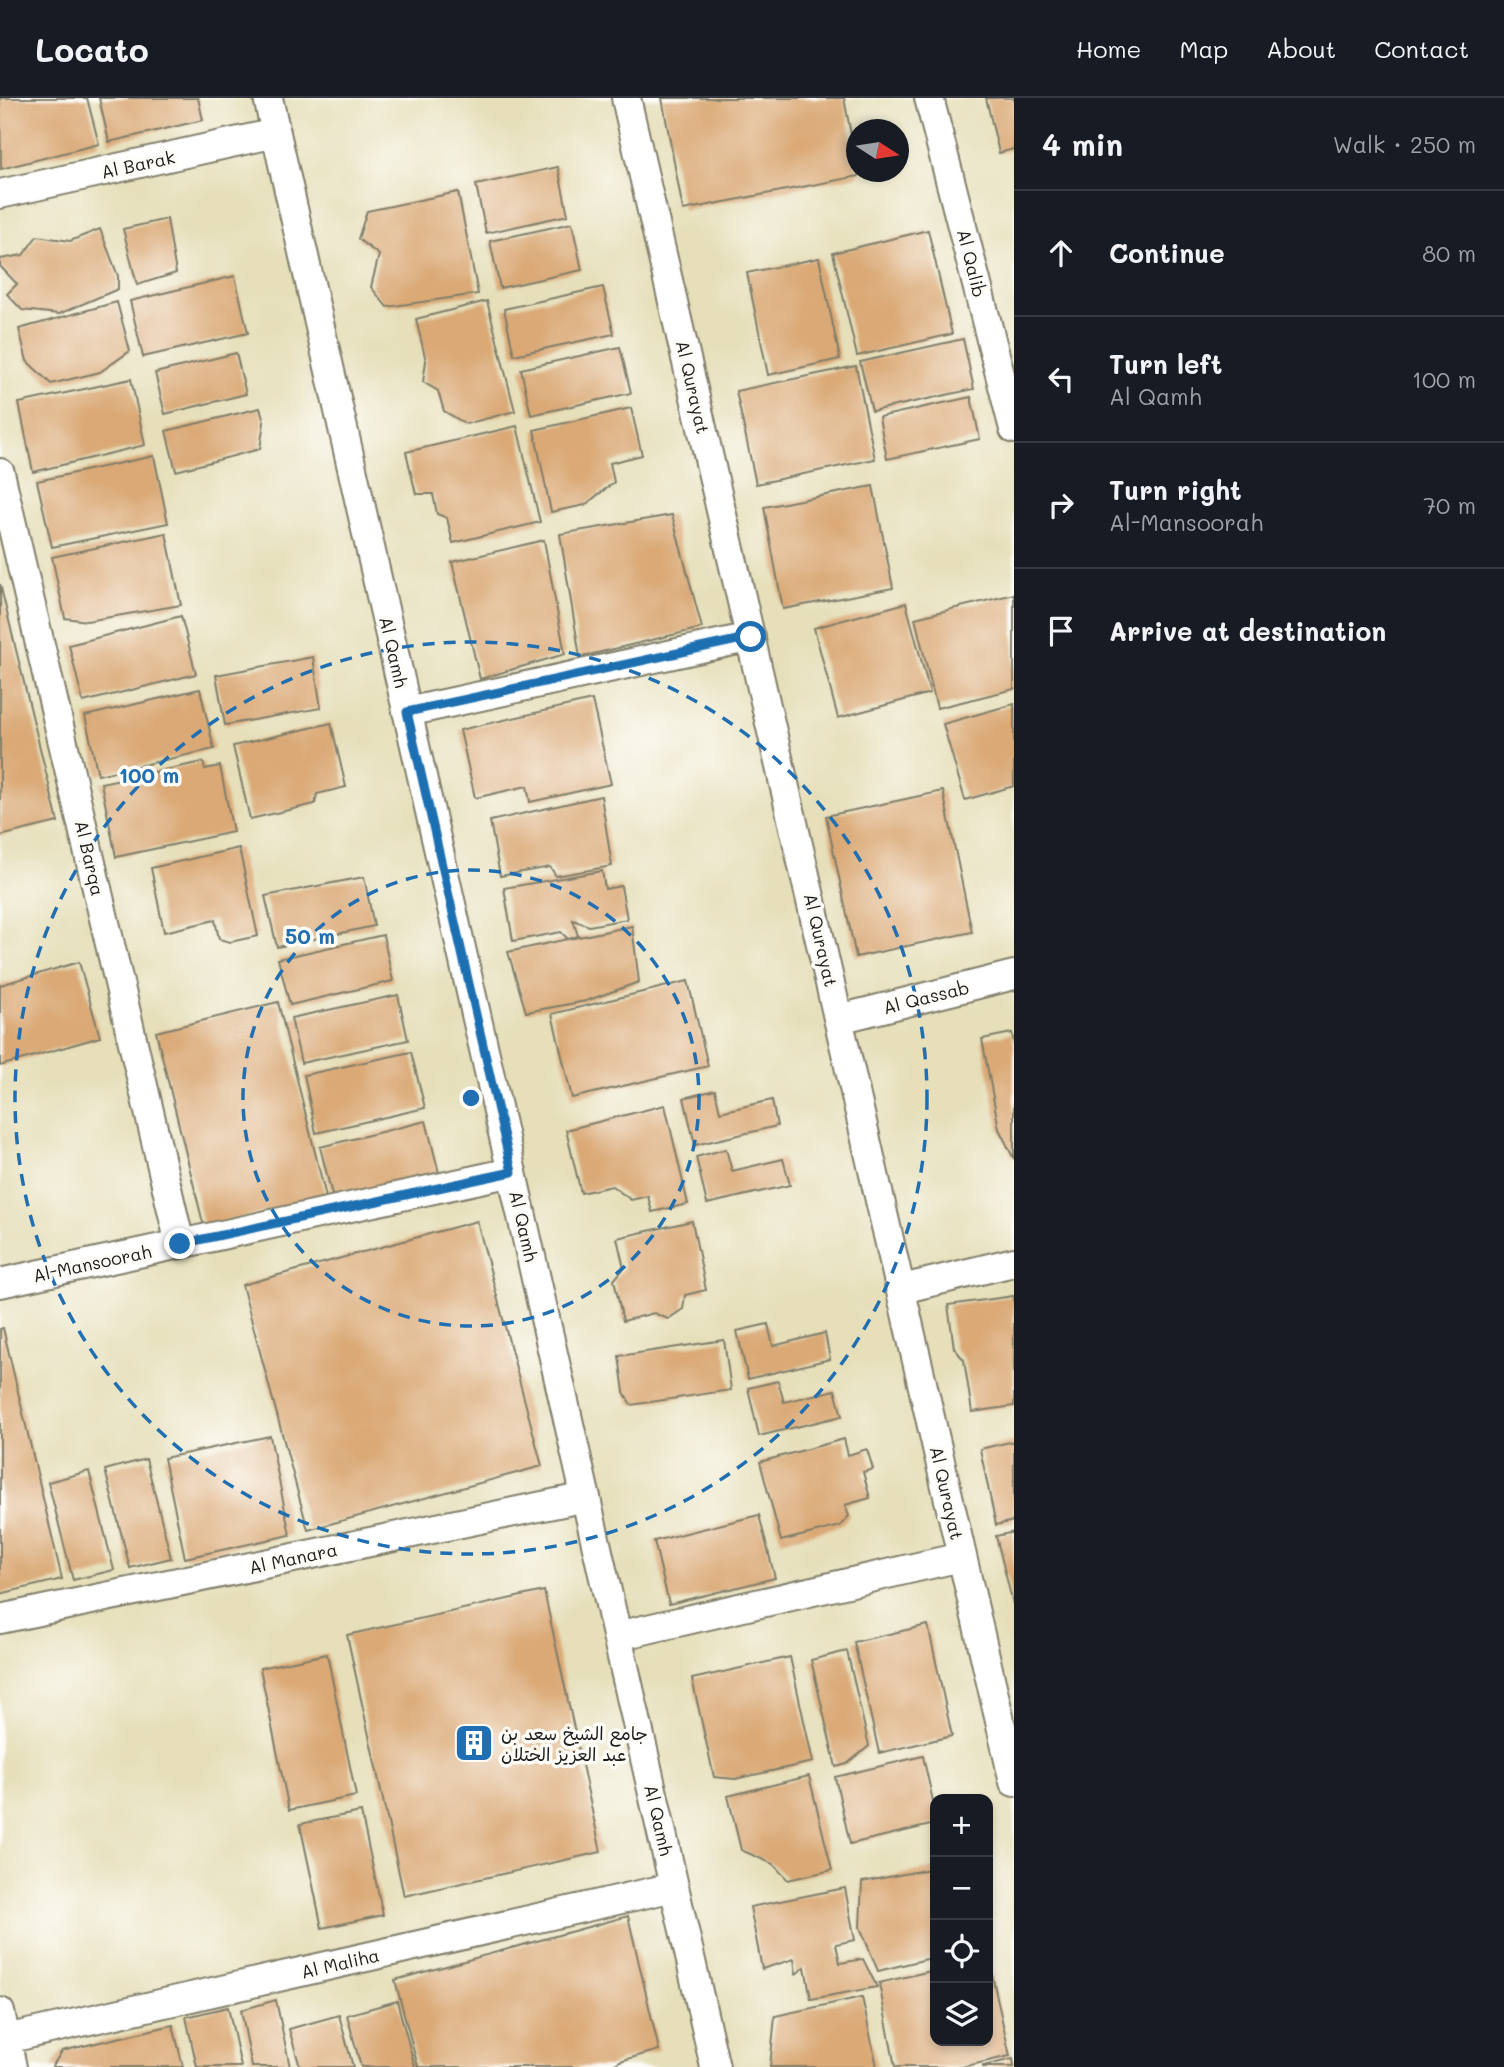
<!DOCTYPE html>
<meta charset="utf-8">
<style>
body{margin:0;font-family:Mali,"Playpen Sans Arabic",sans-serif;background:#242831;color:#f1f3f6}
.controls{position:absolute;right:21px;bottom:21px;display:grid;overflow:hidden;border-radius:14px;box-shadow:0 4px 10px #0003}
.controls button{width:63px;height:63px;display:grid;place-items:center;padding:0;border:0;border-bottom:2px solid #363941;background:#171b24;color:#f1f3f6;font:35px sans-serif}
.compass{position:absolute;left:846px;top:21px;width:63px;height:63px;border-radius:50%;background:#171b24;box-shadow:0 4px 10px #0003;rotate:102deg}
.stop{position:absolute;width:21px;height:21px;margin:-16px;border:5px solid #1f6fb2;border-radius:50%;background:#fff}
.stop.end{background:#1f6fb2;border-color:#fff;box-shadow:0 2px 7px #0008}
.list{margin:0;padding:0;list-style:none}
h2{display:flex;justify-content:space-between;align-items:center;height:91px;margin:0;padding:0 28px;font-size:30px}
h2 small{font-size:23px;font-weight:400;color:#9ea1a6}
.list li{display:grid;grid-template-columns:46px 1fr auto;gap:21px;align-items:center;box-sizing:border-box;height:126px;padding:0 28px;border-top:2px solid #363941}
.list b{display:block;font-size:26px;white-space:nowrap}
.list p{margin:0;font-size:23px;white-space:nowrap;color:#9ea1a6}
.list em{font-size:23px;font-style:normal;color:#9ea1a6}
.icon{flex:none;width:38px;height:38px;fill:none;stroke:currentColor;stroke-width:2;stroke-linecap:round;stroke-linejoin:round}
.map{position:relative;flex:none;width:1014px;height:1969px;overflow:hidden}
header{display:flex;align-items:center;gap:42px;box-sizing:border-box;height:98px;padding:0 35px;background:#171b24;border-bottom:2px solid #363941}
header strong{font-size:33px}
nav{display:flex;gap:38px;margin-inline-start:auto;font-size:24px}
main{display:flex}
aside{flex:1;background:#171b24}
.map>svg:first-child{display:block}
</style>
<header>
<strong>Locato</strong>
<nav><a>Home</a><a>Map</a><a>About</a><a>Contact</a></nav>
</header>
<main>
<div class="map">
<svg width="1014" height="1969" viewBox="0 0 1014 1969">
<rect width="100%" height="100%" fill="#fdfcf7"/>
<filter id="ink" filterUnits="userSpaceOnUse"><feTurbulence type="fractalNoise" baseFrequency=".0143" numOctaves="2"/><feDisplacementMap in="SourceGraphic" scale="14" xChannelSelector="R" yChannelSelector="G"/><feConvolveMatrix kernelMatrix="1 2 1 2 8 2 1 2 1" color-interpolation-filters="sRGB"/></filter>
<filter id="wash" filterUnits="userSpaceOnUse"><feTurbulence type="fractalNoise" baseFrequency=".00686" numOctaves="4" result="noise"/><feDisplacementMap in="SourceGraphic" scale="28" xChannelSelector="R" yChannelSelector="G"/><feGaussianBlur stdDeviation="1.57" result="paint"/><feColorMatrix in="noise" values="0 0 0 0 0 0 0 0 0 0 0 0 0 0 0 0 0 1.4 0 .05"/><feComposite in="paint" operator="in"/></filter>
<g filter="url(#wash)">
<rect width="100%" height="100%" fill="#e6dfba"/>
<g id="blocks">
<path fill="#daa976" d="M0,0h87l12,46 -98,25z
M99,0h99l5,22 -94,22z
M662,0h182l15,78 -176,34z
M986,0h28v51l-15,4z
M558,69l10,48 -82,18 -10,-48z
M458,94l20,102 -91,13 -16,-20 8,-32 -21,-16 9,-28z
M167,121l9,54 -39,12 -14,-56z
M572,125l10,47 -82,18 -10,-47z
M100,131l18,47v13l-59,25 -37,-4 -15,-16 10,-10 -17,-18v-7l23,-4 14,-19 33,5z
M928,132l24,104 -95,22 -24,-103z
M819,160l21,101 -72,16 -21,-102z
M235,178l13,57 -105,24 -13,-56z
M603,189l11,47 -100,21 -10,-46z
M487,203l28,110 -49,13 -22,-13 -6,-20 -15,-9 3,-21 -10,-42z
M117,204l13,49 -30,21 -49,12 -24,-23 -8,-32z
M963,241l11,50 -102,22 -12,-49z
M620,249l11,46 -100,22 -10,-46z
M236,255l10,41 -81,20 -10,-41z
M856,268l19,93 -119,25 -20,-93z
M131,281l14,66 -112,27 -14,-69z
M971,299l9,42 -93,20 -8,-42z
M260,310l4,14 -4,27 -84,22 -10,-40z
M631,310l11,47 -32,8 4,19 -29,23 -34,7 -17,-82z
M517,328l23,96 -87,21 -6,-25 -10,-4 -4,-20h-17l-10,-42z
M154,358l14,67 -116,24 -15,-66z
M873,388l20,102 -110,21 -19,-102z
M672,417l30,113 -122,29 -20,-123z
M166,435l15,72 -94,16 -22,-3 -13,-61z
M544,442l21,114 -85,25 -28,-117z
M0,486l58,238 -58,14z
M1014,496v95l-77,19 -22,-90z
M906,505l24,90 -92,25 -24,-90z
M181,518l15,58 -113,28 -14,-57z
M313,559l8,51 -96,17 -9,-50z
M200,591l14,60 -116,26 -13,-59z
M592,602l19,84 -81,18 -3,-16 -52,12 -15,-68z
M1014,606v82l-49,14 -22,-76z
M331,625l15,64 -29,7 -2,10 -65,15 -17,-73z
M203,664l2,7 15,-3 13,66 -117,25 -15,-74z
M943,693l29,141 -116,25 -30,-141z
M601,698l11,70 -56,10 -6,-9 -50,9 -10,-55z
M239,750l19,88 -28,6 -11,-3 -4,-19 -51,12 -13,-64z
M602,773l3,18 16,-3 6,33 -38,7 -16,-6 5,16 -9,3 63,-13 7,56 -53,19 -60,11 -18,-60 60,-13 -7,-7 -48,9 -9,-53z
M364,779l10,49 -97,21 -12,-51z
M383,837l10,46 -103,24 -12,-46z
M79,864l21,75 -100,29v-81z
M688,883l20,85 -136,32 -20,-84z
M398,897l10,45 -107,23 -10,-45z
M278,904l48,195 -122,30 -48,-195z
M1012,935l2,11v115l-15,-30 -17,-90z
M411,954l14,56 -109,25 -12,-58z
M715,992l5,22 52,-12 5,26 -82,19 -11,-47z
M665,1007l23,99 -36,8 -4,-16 -17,4 -19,-14 -31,7 -15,-63z
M426,1023l13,52 -106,26 -13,-52z
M726,1051l6,22 51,-12 7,26 -83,19 -11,-47z
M477,1123l65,245 -234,64 -66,-245z
M692,1123l14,69 -21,5 -2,14 -15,10 -14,-6 -31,8 -9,-41 10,-12 -7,-30z
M1014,1198v110l-42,6 -8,-52 -10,-12 -6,-43z
M768,1226l5,22 52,-13 5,26 -82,20 -11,-48z
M3,1230l59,251 -62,15v-265z
M724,1242l7,50 -100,15 -7,-13 -5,-36z
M778,1283l6,21 51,-12 7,26 -83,20 -11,-48z
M270,1338l20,99 -105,23 -21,-100z
M844,1341l4,16 19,-6 6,20 -10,3 7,26 -25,7 4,11 -9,10 -59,15 -21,-79z
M1014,1343v80l-18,4 -16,-76z
M146,1361l25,99 -41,10 -25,-98z
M89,1373l25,99 -41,10 -25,-98z
M759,1417l16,63 -106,26 -15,-63z
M1014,1434v71l-1,1 -17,-68z
M544,1493l57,261 -197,44 -57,-261z
M928,1527l24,111 -73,17 -25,-111z
M847,1553l22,95 -22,18 -11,3 -25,-107z
M327,1556l29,142 -67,14 -29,-142z
M790,1559l23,105 -78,17 -21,-2 -22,-98z
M923,1658l12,54v14l-85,20 -15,-67z
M809,1678l23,94 -44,10 -15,-16 -32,-14 -13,-54z
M361,1714l22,103 -61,13 -22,-104z
M935,1770v89l-57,14 -18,-44 2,-45z
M845,1790l10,52 -19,4 4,19 23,-4 14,28 -66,12 -6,-32 -9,7 -2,-15 -32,10 -12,-62z
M628,1818l31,134 -39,11 -10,6h-192l-23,-87z
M988,1859l22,99 -48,11h-67l-16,-84 56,-13v71h53z
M862,1899l15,70h-107l5,-51z
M276,1902l14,67h-38l-11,-57z
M397,1903l18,66h-54l-14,-52z
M228,1909l13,60h-44l-11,-50z
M339,1917l14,52h-53l-11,-38z
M173,1927l10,42h-131l10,-16z
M1013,1961l1,8h-31v-1z"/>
</g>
</g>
<g filter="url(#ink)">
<use href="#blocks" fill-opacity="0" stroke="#817e6b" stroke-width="2"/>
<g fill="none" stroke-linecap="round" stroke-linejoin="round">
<g stroke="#817e6b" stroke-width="32">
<path id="street" d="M268,0l447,1969
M626,0l388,1684
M929,0l85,331
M0,96l276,-61
M0,375l180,771
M407,614l344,-75
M839,921l175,-44
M0,1185l512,-111
M902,1191l112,-27
M0,1521l586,-122
M617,1538l344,-79
M0,1914l12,55
M6,1941l668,-152"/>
</g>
<use href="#street" stroke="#fff" stroke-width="28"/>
</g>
</g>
<g fill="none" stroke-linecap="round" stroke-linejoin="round" filter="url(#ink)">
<path stroke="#1f6fb2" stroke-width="9" d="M180,1146l332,-72 -105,-460 344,-75"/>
</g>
<g fill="none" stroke="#1f6fb2" stroke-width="3.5" stroke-dasharray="12 9">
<circle cx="471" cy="1000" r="228"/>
<circle cx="471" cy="1000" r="456"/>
</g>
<defs>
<g id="building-square" transform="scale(2.0125)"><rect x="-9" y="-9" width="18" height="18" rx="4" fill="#1f6fb2" stroke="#fdfcf7"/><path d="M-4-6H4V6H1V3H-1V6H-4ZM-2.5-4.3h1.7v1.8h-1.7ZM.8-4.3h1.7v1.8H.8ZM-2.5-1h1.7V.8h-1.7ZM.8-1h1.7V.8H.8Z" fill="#fff"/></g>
</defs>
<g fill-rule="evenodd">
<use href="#building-square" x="474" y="1645"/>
</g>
<g text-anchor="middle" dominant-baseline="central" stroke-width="7" stroke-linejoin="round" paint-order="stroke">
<g font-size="18" fill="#1c1c1c" stroke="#fdfcf7">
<text transform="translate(138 66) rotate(-12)">Al Barak</text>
<text transform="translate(972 165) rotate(76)">Al Qalib</text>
<text transform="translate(693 289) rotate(77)">Al Qurayat</text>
<text transform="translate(394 554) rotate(77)">Al Qamh</text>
<text transform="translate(90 760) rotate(77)">Al Barqa</text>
<text transform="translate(821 842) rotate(77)">Al Qurayat</text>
<text transform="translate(926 899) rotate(-14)">Al Qassab</text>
<text transform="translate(524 1128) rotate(77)">Al Qamh</text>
<text transform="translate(92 1165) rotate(-12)">Al-Mansoorah</text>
<text transform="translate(947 1395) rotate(77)">Al Qurayat</text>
<text transform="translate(293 1460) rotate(-12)">Al Manara</text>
<text transform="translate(659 1722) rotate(77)">Al Qamh</text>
<text transform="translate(340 1865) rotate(-13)">Al Maliha</text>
</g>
<g font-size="18" fill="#1c1c1c" stroke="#fdfcf7" text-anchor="start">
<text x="501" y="1635">جامع الشيخ سعد بن<tspan x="501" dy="21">عبد العزيز الختلان</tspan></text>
</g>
</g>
<circle cx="471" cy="1000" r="10" fill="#1f6fb2" stroke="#fdfcf7" stroke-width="3.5"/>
<g font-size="21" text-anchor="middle" font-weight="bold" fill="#1f6fb2" stroke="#fdfcf7" stroke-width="7" stroke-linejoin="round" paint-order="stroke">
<text x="149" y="685">100 m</text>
<text x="310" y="846">50 m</text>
</g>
</svg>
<div class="controls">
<button>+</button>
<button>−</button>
<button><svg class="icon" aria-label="locate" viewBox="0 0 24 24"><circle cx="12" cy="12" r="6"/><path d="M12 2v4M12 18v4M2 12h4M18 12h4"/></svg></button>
<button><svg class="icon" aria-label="layers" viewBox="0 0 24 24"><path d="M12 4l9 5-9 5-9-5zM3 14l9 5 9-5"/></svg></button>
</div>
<svg class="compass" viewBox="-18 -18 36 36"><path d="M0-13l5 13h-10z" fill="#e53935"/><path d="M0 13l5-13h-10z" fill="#9ea1a6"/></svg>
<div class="stop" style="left:751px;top:539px"></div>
<div class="stop end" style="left:180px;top:1146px"></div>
</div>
<aside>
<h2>4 min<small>Walk · 250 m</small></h2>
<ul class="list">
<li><svg class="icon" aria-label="ahead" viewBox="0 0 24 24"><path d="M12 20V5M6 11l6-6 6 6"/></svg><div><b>Continue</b></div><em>80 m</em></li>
<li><svg class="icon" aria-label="left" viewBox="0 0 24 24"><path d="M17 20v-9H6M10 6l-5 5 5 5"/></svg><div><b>Turn left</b><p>Al Qamh</p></div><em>100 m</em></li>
<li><svg class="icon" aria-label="right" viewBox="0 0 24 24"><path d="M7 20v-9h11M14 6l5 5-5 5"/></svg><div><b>Turn right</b><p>Al-Mansoorah</p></div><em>70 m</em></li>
<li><svg class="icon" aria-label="arrive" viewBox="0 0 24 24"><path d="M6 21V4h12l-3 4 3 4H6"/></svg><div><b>Arrive at destination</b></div></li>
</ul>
</aside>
</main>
